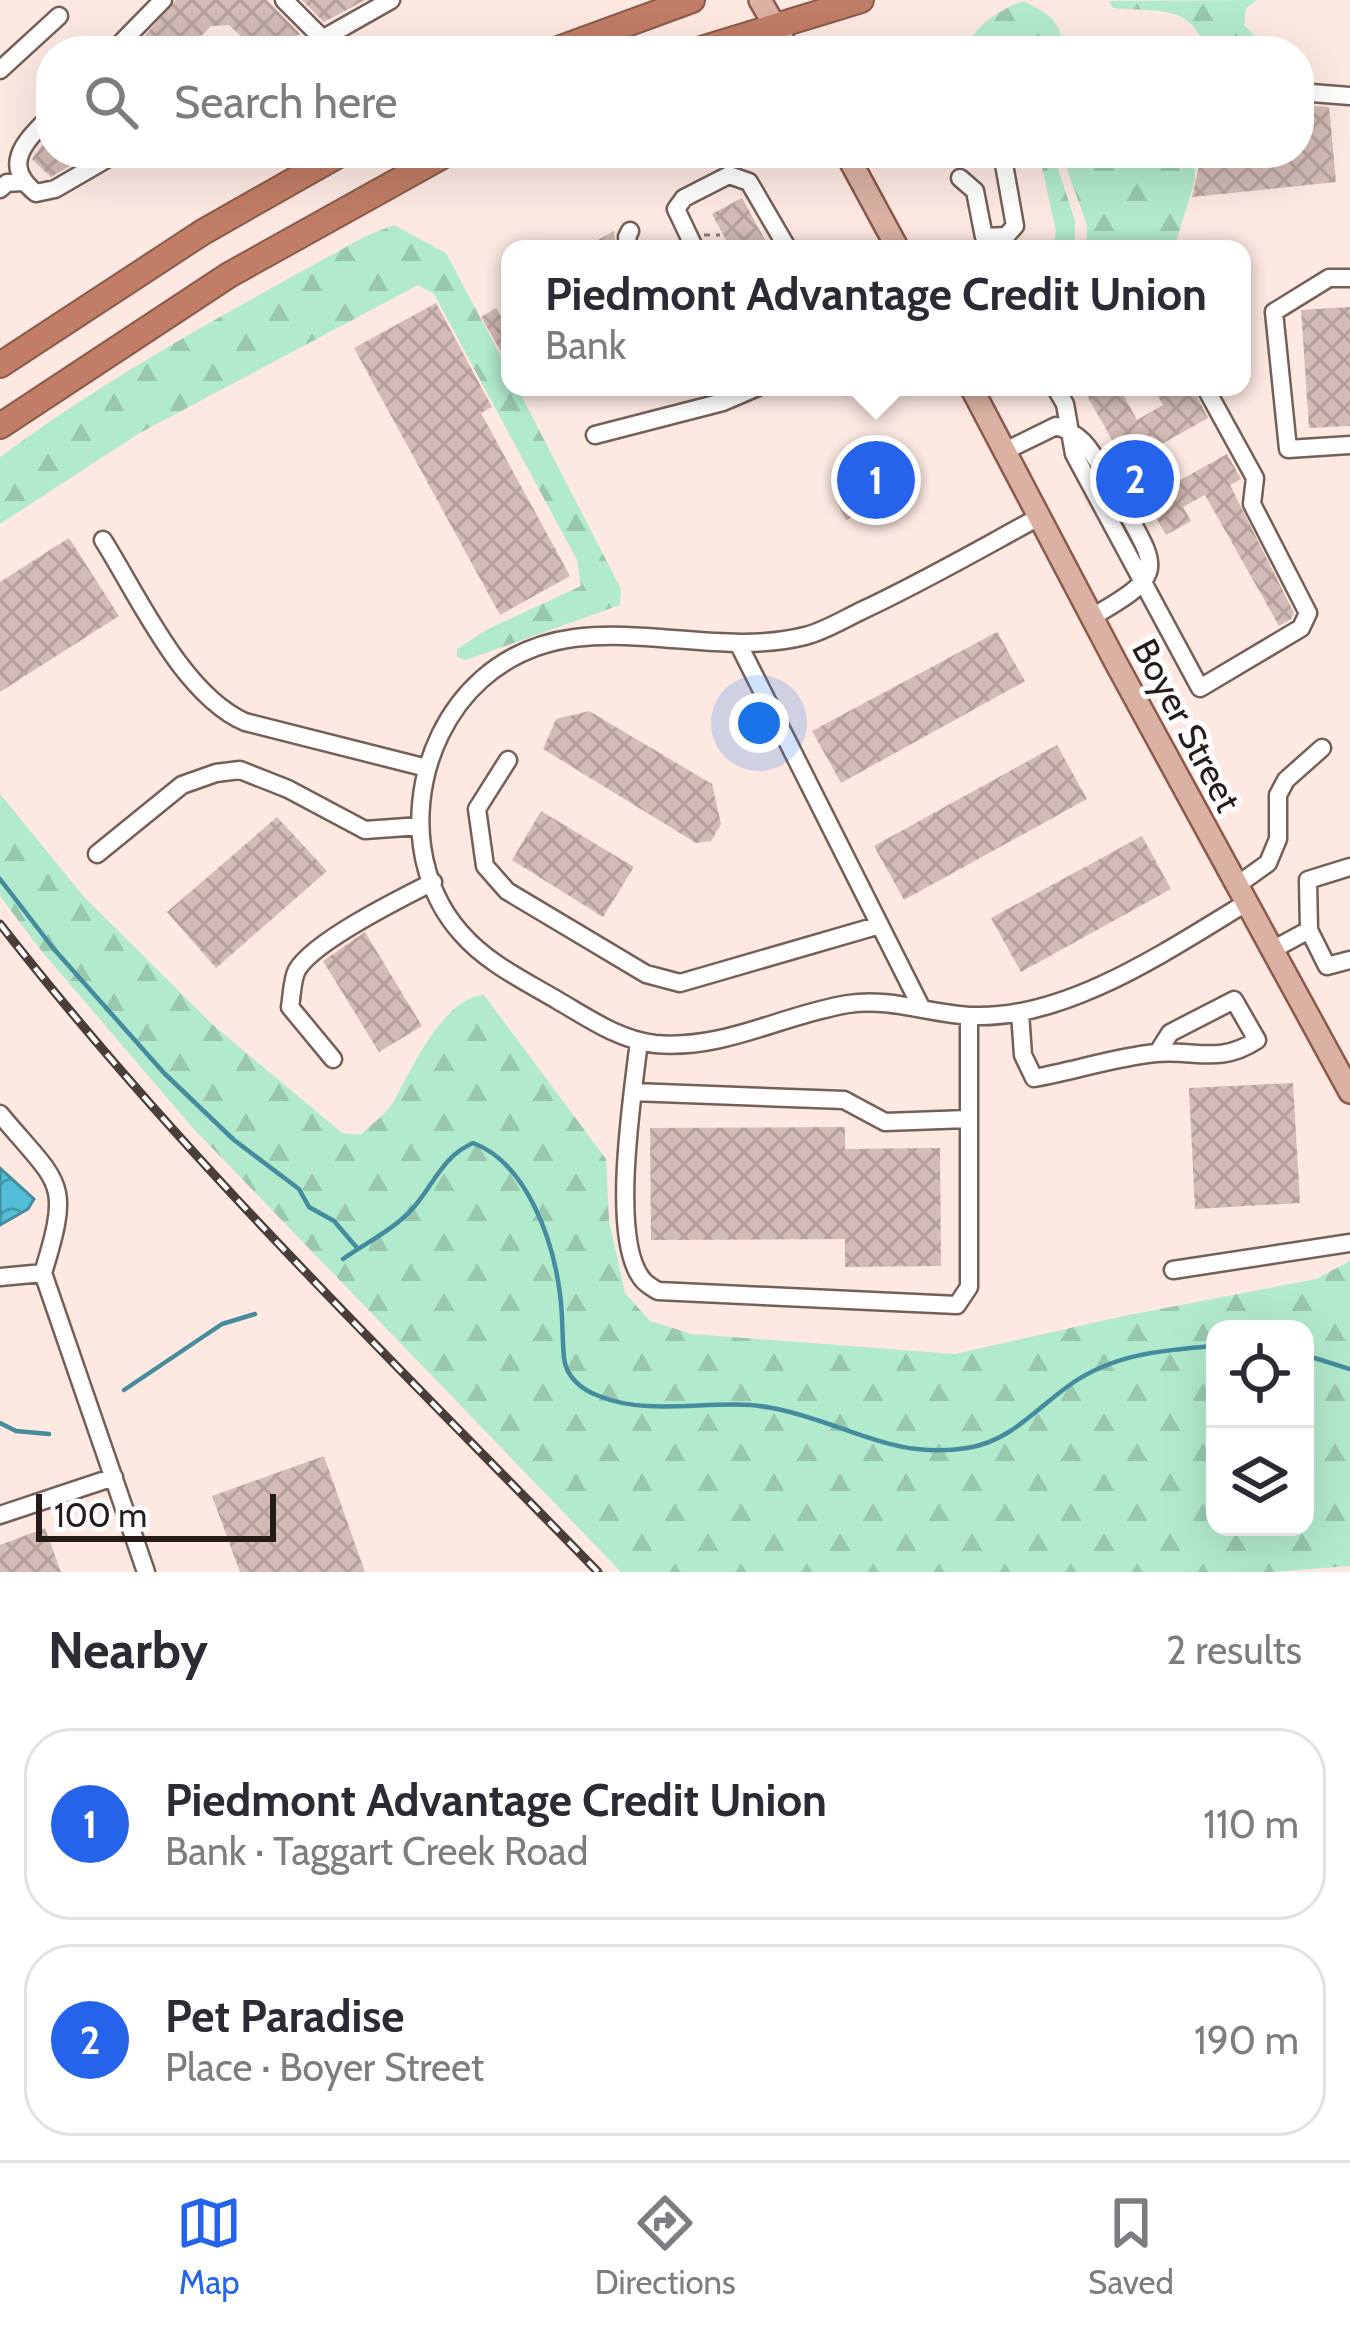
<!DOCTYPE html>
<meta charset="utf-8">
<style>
body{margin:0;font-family:Cabin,sans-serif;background:#f7f7f7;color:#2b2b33}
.controls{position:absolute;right:36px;bottom:36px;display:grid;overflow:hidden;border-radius:24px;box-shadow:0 12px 48px #0002}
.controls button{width:108px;height:108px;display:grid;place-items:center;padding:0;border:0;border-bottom:3px solid #e1e1e2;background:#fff;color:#2b2b33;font:60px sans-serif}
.scale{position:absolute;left:36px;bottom:30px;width:240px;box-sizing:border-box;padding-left:12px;border:6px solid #251c19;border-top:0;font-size:33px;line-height:42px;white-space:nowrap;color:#251c19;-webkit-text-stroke:9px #fff;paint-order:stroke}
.you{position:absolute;left:759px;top:723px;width:42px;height:42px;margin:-30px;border:9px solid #fff;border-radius:50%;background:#1a73e8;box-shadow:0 0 0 18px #1a73e833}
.badge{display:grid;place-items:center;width:78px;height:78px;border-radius:50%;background:#2563eb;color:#fff;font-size:39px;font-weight:700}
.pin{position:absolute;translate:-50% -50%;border:6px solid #fff;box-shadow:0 3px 12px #0006}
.popup{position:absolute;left:501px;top:240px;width:750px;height:156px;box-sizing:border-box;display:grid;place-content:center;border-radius:24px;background:#fff;filter:drop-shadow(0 3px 9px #0005);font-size:39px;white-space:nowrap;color:#7c7c81}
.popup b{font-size:45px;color:#2b2b33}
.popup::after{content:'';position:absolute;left:50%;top:100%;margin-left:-24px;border:24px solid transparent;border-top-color:#fff}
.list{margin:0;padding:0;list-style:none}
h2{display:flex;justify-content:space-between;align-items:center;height:156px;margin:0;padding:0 48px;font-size:51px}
h2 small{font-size:39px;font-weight:400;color:#7c7c81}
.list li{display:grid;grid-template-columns:78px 1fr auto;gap:36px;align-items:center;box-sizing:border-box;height:192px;margin:0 24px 24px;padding:0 24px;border:3px solid #e1e1e2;border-radius:48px}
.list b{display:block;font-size:45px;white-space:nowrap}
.list p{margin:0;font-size:39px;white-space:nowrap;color:#7c7c81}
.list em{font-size:39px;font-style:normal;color:#7c7c81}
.icon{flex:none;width:66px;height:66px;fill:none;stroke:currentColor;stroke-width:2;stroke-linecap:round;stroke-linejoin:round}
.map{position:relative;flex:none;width:1350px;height:1572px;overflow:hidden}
.search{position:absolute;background:#fff;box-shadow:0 12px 48px #0002;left:36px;right:36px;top:36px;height:132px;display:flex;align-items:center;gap:30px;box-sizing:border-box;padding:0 42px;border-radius:48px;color:#7c7c81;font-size:45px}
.sheet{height:588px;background:#fff}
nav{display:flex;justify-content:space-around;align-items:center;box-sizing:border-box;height:168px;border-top:3px solid #e1e1e2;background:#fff;font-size:33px;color:#7c7c81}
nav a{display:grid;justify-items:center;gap:6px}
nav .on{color:#2563eb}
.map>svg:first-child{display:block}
</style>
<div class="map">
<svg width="1350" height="1572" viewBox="0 0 1350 1572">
<defs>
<pattern id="forest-firs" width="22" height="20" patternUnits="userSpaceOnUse" patternTransform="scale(3)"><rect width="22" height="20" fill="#b2eacd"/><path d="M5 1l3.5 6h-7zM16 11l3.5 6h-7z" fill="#99c8af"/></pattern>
<pattern id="water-waves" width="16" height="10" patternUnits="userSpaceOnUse" patternTransform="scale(3)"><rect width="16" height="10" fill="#53bed7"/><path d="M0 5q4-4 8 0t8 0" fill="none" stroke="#459aae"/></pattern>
<pattern id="building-cross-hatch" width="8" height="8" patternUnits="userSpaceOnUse" patternTransform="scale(3)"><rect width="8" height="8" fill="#d4bbb5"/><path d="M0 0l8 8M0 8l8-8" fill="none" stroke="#b6a09b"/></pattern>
</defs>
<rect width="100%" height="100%" fill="#fde9e2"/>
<path fill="url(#forest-firs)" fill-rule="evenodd" d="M1257,0l-11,8 -2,17 15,16 30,10h-83c-14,-50 -53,-38 -93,-43l-4,-7z
M1023,1c24,12 41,20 38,50h-95c7,-25 33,-41 57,-50z
M1039,153h14l22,68v28h-23l4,-17z
M1061,153h133l1,27 -21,69h-88l1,-24z
M394,225l52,28 64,121v13h7l104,202 -1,16 -154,55 -9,-3v-8l31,-20 93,-43 -4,-26 -143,-266 -16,-9 -280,149 -138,90v-67c114,-85 241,-152 366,-221z
M0,794l85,104 128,127 129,108 18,2c11,-10 26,-21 34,-34 17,-32 51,-105 90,-106l122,164 3,62 16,72 25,28 42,13 263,20 164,-37 197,-38 34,-18v305l-76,6h-653l-429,-445 -153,-179 -39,-52zM1215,1329h90v198h-90z"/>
<path fill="url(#water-waves)" stroke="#458d9e" stroke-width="3" d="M0,1168l34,31 -6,10 -28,16z"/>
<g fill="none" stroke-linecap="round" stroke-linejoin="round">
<path stroke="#458d9e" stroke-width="4.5" d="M0,879l53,69 111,125 70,67 65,49 10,18 25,14 24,28
M343,1259c23,-16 52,-30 71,-52 20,-23 29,-51 59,-64 54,20 80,97 87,151 3,21 2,43 4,64 2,19 18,32 35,38 53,22 118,1 173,12 71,13 117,52 195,40 42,-6 68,-38 100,-61 44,-33 95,-37 148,-41
M1305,1355l45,14
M124,1390l98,-66 33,-10
M0,1423l16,8 33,3"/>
</g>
<path fill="url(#building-cross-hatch)" d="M176,0h91l33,34 -33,17h-11l-27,-26 -18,1 -24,25h-56z
M302,0h63l-41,22z
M1312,106l17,1 7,75 -144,15 10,-44h97v-36l11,-1z
M51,133v20h40l-40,24 -19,-18z
M742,198l28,51h-39l-19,-35z
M614,231l2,18h-34z
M436,303l56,104 -11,6 89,163 -70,39 -146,-267z
M1350,307v119l-41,2 -8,-118z
M496,308l9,15 5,-3v47l-29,-50z
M1082,387h37l18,33 26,-15 -10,-18h39l16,31 -55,31 20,35 54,-30 14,25 -11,6 64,128 -3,6 -12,7 -74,-131 -22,12 8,14 -25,14 -29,-51 -9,5 -12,-7 -9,6 -4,-6 11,-8 -1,-12 9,-5z
M880,444l27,47 -61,29 -10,-19 14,-8 -5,-9 14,-8 -9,-15z
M69,538l50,78 -119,76v-110z
M997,632l28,49 -184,102 -29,-52z
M589,711l123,73 9,40 -10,17 -15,2 -153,-94 13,-30z
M1057,745l30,54 -183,101 -30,-54z
M541,811l93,56 -31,50 -91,-57z
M277,817l50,54 -111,97 -49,-56z
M1142,836l29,53 -150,83 -30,-54z
M365,932l57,94 -43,26 -56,-91z
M1293,1083l7,120 -105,6 -6,-121z
M845,1127v22l95,-1 1,118 -96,1v-28l-194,1 -1,-112z
M324,1456l41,116h-125l-28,-76z
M45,1528l16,44h-61v-27z"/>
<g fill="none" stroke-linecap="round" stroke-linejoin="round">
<g stroke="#756058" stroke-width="21">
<path id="minor" d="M284,0l39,39
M113,51l50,-51
M301,51l90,-51
M0,70l59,-54
M1299,92l51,4
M51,115c-25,26 -51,49 -15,78l19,-4 62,-36
M960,178l15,13 9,46 22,-1 9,-10 -13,-73
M0,189l7,-6 14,-1
M629,249l-2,-12 3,-6
M695,249l-19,-40 8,-11 45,-23 20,7 39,67
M1350,278h-21l-55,34 14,137 62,-4
M1055,387l10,17 9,50 126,234 101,-60 7,-15 -56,-109 3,-26 -50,-91
M595,435l128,-33 35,-15
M1005,451l51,-25c24,7 33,21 46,43
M1039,517c-59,32 -116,65 -176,93 -19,9 -38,21 -58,26 -108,27 -229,-40 -323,43 -70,62 -85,182 -21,254 26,30 62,47 96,67 31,18 62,40 98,44 70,6 126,-29 193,-40 43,-7 84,11 126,12 94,3 194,-66 272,-113
M103,540c36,57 79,154 142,182l182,46
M1092,617c78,-45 66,-47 25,-122
M739,645l182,362
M508,760l-31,49 8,57 22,25 139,83 34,9 200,-58
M97,854l85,-69 34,-12 24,-3 48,19 77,41 55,-4
M1236,886l32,-23 10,-24v-44l8,-15 36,-32
M1309,930l18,36 23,-6
M1272,950l37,-20 -1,-50 42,-13
M1020,1013l3,42 11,23c40,-7 81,-21 122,-25 38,-4 63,12 101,-13l-23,-40 -64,33 -12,19
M639,1041c-6,52 -30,200 4,239 4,5 10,8 15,11l299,14 12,-18v-271
M333,1059l-43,-52c2,-11 2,-28 7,-37 17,-29 104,-72 136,-88
M633,1092l211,8 41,22 83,-3
M0,1114c60,72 72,65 43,159
M1173,1270l177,-27
M43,1273l103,299
M0,1277l43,-4
M0,1515l114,-38"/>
</g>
<g stroke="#8a5b4a" stroke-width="26">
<path id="major" d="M760,0l29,51
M846,153l52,96
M971,387l145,276 234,429"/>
</g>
<g stroke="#8a5b4a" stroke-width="28">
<path id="highway" d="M553,51l139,-51
M695,51l166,-51
M0,365l203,-133 139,-79
M0,426l229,-151 219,-122"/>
</g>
<path stroke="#8b7c78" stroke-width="3" stroke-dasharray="6 6" stroke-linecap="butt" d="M704,235h16"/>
<use href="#minor" stroke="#fff" stroke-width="16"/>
<use href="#major" stroke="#dab1a3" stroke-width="21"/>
<use href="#highway" stroke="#c17d65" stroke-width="24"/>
<g stroke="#493e3a" stroke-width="9">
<path id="rail" d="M0,924c181,232 393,437 598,648"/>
</g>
<use href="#rail" stroke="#fff" stroke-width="4.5" stroke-dasharray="14" stroke-linecap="butt"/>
</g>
<g text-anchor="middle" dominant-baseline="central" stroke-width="10" stroke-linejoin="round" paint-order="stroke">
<g font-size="36" fill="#251c19" stroke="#fff">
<text transform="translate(1187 725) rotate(62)">Boyer Street</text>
</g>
</g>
</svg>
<div class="controls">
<button><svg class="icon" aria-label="locate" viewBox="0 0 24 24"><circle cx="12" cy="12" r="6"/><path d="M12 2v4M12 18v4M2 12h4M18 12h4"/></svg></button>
<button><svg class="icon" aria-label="layers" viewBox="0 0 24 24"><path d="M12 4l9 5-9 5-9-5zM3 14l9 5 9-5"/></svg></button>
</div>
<div class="scale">100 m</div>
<div class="you"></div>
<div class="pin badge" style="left:876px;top:480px">1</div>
<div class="popup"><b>Piedmont Advantage Credit Union</b>Bank</div>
<div class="pin badge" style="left:1135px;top:479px">2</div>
<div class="search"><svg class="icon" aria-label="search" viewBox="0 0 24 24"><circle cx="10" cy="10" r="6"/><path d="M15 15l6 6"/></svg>Search here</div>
</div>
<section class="sheet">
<h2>Nearby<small>2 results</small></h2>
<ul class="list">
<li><span class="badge">1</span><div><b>Piedmont Advantage Credit Union</b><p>Bank · Taggart Creek Road</p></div><em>110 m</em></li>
<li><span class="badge">2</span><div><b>Pet Paradise</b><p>Place · Boyer Street</p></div><em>190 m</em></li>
</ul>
</section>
<nav>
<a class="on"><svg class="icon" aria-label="map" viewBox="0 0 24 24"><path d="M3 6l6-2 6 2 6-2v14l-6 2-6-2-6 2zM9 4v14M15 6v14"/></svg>Map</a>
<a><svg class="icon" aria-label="directions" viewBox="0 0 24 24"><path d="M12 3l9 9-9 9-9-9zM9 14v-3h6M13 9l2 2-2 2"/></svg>Directions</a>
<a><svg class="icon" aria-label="saved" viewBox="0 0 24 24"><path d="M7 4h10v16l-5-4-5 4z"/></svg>Saved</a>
</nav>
